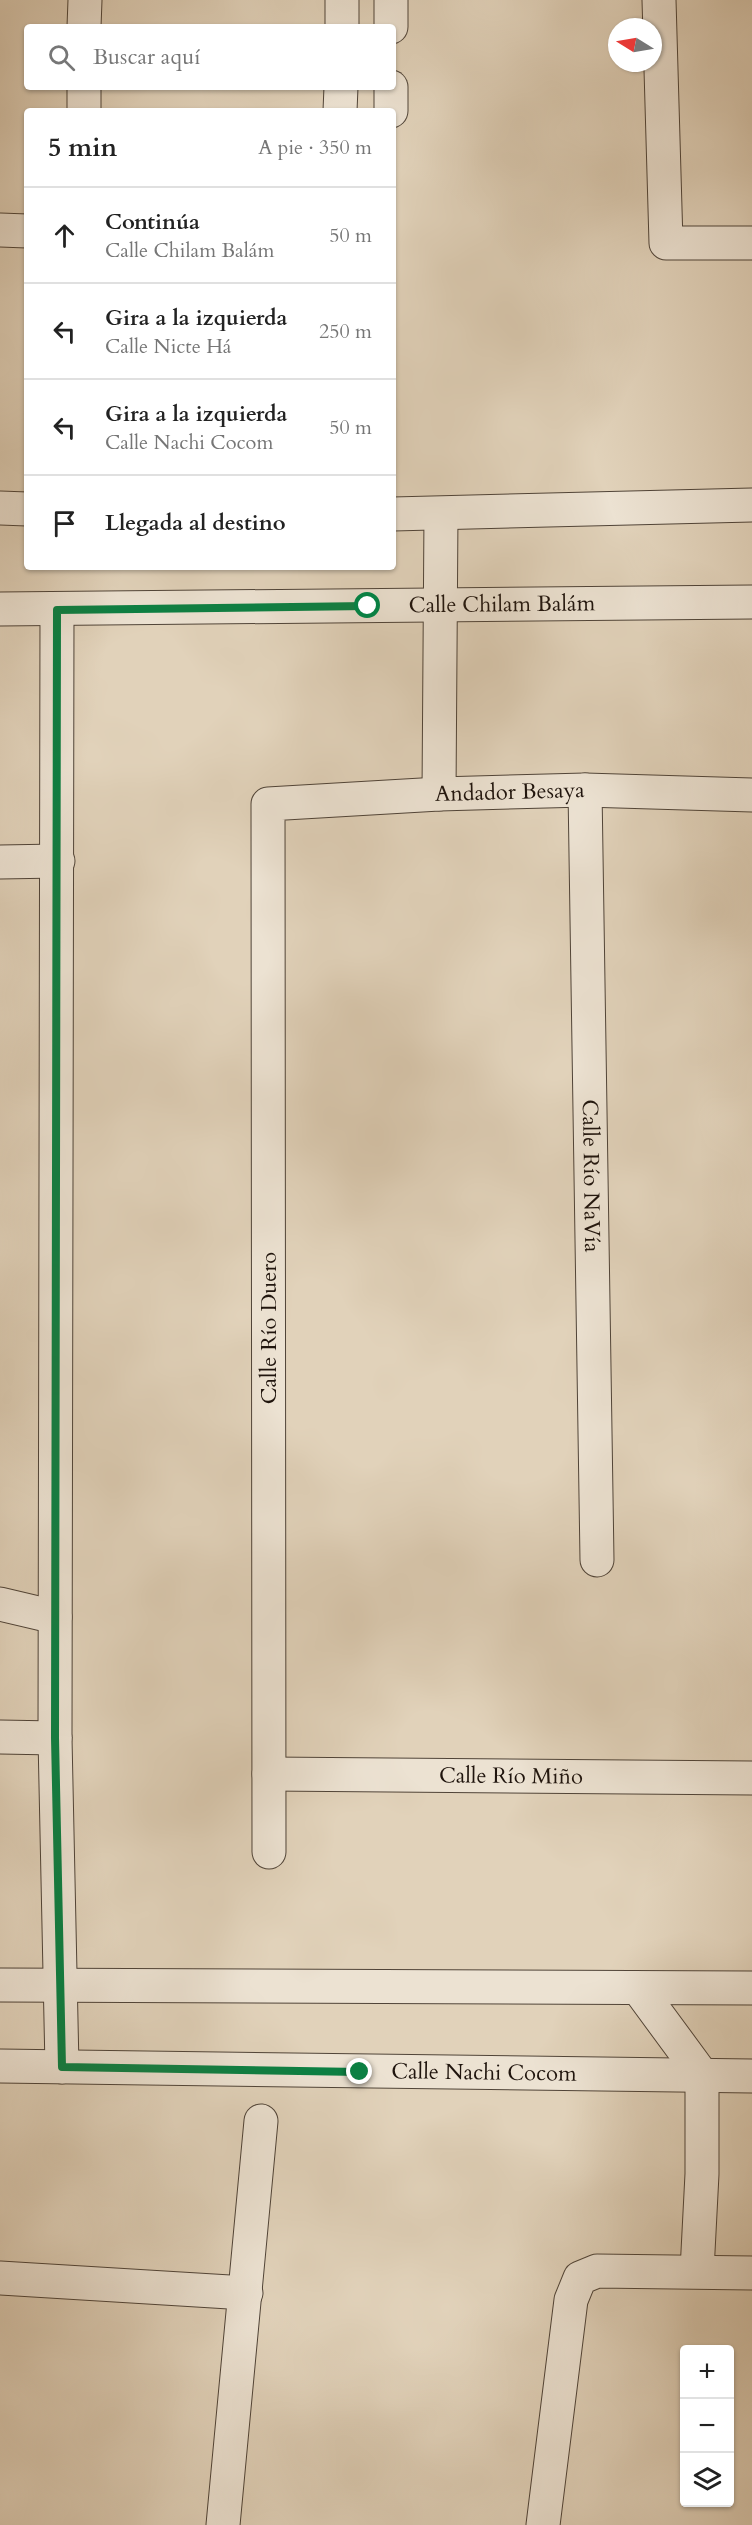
<!DOCTYPE html>
<html lang="es">
<meta charset="utf-8">
<style>
body{margin:0;font-family:Cardo,serif;background:#f2f2f2;color:#222}
.controls{position:absolute;right:18px;bottom:18px;display:grid;overflow:hidden;border-radius:6px;box-shadow:0 2px 4px #0004}
.controls button{width:54px;height:54px;display:grid;place-items:center;padding:0;border:0;border-bottom:2px solid #e0e0e0;background:#fff;color:#222;font:30px sans-serif}
.compass{position:absolute;left:608px;top:18px;width:54px;height:54px;border-radius:50%;background:#fff;box-shadow:0 2px 4px #0004;rotate:281deg}
.stop{position:absolute;width:18px;height:18px;margin:-14px;border:4px solid #0b8043;border-radius:50%;background:#fff}
.stop.end{background:#0b8043;border-color:#fff;box-shadow:0 2px 6px #0008}
.list{margin:0;padding:0;list-style:none}
h2{display:flex;justify-content:space-between;align-items:center;height:78px;margin:0;padding:0 24px;font-size:26px}
h2 small{font-size:20px;font-weight:400;color:#767676}
.list li{display:grid;grid-template-columns:39px 1fr auto;gap:18px;align-items:center;box-sizing:border-box;height:96px;padding:0 24px;border-top:2px solid #e0e0e0}
.list b{display:block;font-size:22px;white-space:nowrap}
.list p{margin:0;font-size:20px;white-space:nowrap;color:#767676}
.list em{font-size:20px;font-style:normal;color:#767676}
.icon{flex:none;width:33px;height:33px;fill:none;stroke:currentColor;stroke-width:2;stroke-linecap:round;stroke-linejoin:round}
.map{position:relative;flex:none;width:752px;height:2525px;overflow:hidden}
.search{position:absolute;background:#fff;box-shadow:0 2px 4px #0004;left:24px;top:24px;width:372px;height:66px;display:flex;align-items:center;gap:15px;box-sizing:border-box;padding:0 21px;border-radius:6px;color:#767676;font-size:22px}
.panel{position:absolute;background:#fff;box-shadow:0 2px 4px #0004;left:24px;top:108px;width:372px;height:462px;border-radius:6px}
.map>svg:first-child{display:block}
</style>
<div class="map">
<svg width="752" height="2525" viewBox="0 0 752 2525">
<rect width="100%" height="100%" fill="#e1d2ba"/>
<filter id="stains"><feTurbulence type="fractalNoise" baseFrequency=".00333" numOctaves="4"/><feColorMatrix values="0 0 0 0 .2 0 0 0 0 .09 0 0 0 0 .02 0 0 0 .5 -.17"/></filter>
<radialGradient id="worn" r=".72"><stop offset=".6" stop-color="#630" stop-opacity="0"/><stop offset="1" stop-color="#630" stop-opacity=".3"/></radialGradient>
<g fill="none" stroke-linecap="round" stroke-linejoin="round">
<g stroke="#504438" stroke-width="35">
<g id="minor">
<path d="M659,0l7,243h86"/>
<path d="M84,27l1,-27"/>
<path d="M342,27v-27"/>
<path d="M391,27v-27"/>
<path d="M84,111v-24"/>
<path d="M340,111l1,-24"/>
<path d="M391,111v-24"/>
<path d="M0,230l27,1"/>
<path d="M0,508l27,1"/>
<path d="M393,514l359,-9"/>
<path id="s1" d="M0,609l752,-7"/>
<path d="M57,610l-2,1128 7,329"/>
<path id="s2" d="M585,790l12,770"/>
<path d="M439,794l2,-280"/>
<path d="M0,862l58,-1"/>
<path d="M0,1604l55,13"/>
<path d="M0,1737l55,1"/>
<path id="s3" d="M269,1774l483,4"/>
<path id="s4" d="M269,1852l-1,-1048 171,-10 146,-4 167,5"/>
<path d="M638,1988l64,87v99l-5,97"/>
<path d="M0,2278l246,15"/>
<path d="M223,2525l38,-404"/>
<path d="M543,2525l28,-225 9,-22 17,-7 155,2"/>
</g>
</g>
<g stroke="#504438" stroke-width="35">
<g id="tertiary">
<path d="M0,1985l752,3"/>
<path id="s5" d="M0,2066l752,10"/>
</g>
</g>
<use href="#minor" stroke="#ece2d2" stroke-width="33"/>
<use href="#tertiary" stroke="#ece2d2" stroke-width="33"/>
</g>
<g fill="none" stroke-linecap="round" stroke-linejoin="round">
<path stroke="#0b8043" stroke-width="8" d="M360,2072l-298,-5 -7,-329 2,-1128 311,-4"/>
</g>
<g text-anchor="middle" dominant-baseline="central" stroke-width="4.5" stroke-linejoin="round" paint-order="stroke">
<g font-size="22" fill="#1f140d" stroke="#ece2d2">
<text stroke="none"><textPath href="#s1" startOffset="502">Calle Chilam Balám</textPath></text>
<text stroke="none"><textPath href="#s4" startOffset="1290">Andador Besaya</textPath></text>
<text stroke="none"><textPath href="#s2" startOffset="386">Calle Río NaVía</textPath></text>
<text transform="translate(269 1328) rotate(-90)">Calle Río Duero</text>
<text stroke="none"><textPath href="#s3" startOffset="242">Calle Río Miño</textPath></text>
<text stroke="none"><textPath href="#s5" startOffset="484">Calle Nachi Cocom</textPath></text>
</g>
</g>
<rect width="100%" height="100%" filter="url(#stains)"/>
<rect width="100%" height="100%" fill="url(#worn)"/>
</svg>
<div class="controls">
<button>+</button>
<button>−</button>
<button><svg class="icon" aria-label="layers" viewBox="0 0 24 24"><path d="M12 4l9 5-9 5-9-5zM3 14l9 5 9-5"/></svg></button>
</div>
<svg class="compass" viewBox="-18 -18 36 36"><path d="M0-13l5 13h-10z" fill="#e53935"/><path d="M0 13l5-13h-10z" fill="#767676"/></svg>
<div class="stop" style="left:368px;top:606px"></div>
<div class="stop end" style="left:360px;top:2072px"></div>
<div class="search"><svg class="icon" aria-label="search" viewBox="0 0 24 24"><circle cx="10" cy="10" r="6"/><path d="M15 15l6 6"/></svg>Buscar aquí</div>
<section class="panel">
<h2>5 min<small>A pie · 350 m</small></h2>
<ul class="list">
<li><svg class="icon" aria-label="ahead" viewBox="0 0 24 24"><path d="M12 20V5M6 11l6-6 6 6"/></svg><div><b>Continúa</b><p>Calle Chilam Balám</p></div><em>50 m</em></li>
<li><svg class="icon" aria-label="left" viewBox="0 0 24 24"><path d="M17 20v-9H6M10 6l-5 5 5 5"/></svg><div><b>Gira a la izquierda</b><p>Calle Nicte Há</p></div><em>250 m</em></li>
<li><svg class="icon" aria-label="left" viewBox="0 0 24 24"><path d="M17 20v-9H6M10 6l-5 5 5 5"/></svg><div><b>Gira a la izquierda</b><p>Calle Nachi Cocom</p></div><em>50 m</em></li>
<li><svg class="icon" aria-label="arrive" viewBox="0 0 24 24"><path d="M6 21V4h12l-3 4 3 4H6"/></svg><div><b>Llegada al destino</b></div></li>
</ul>
</section>
</div>
